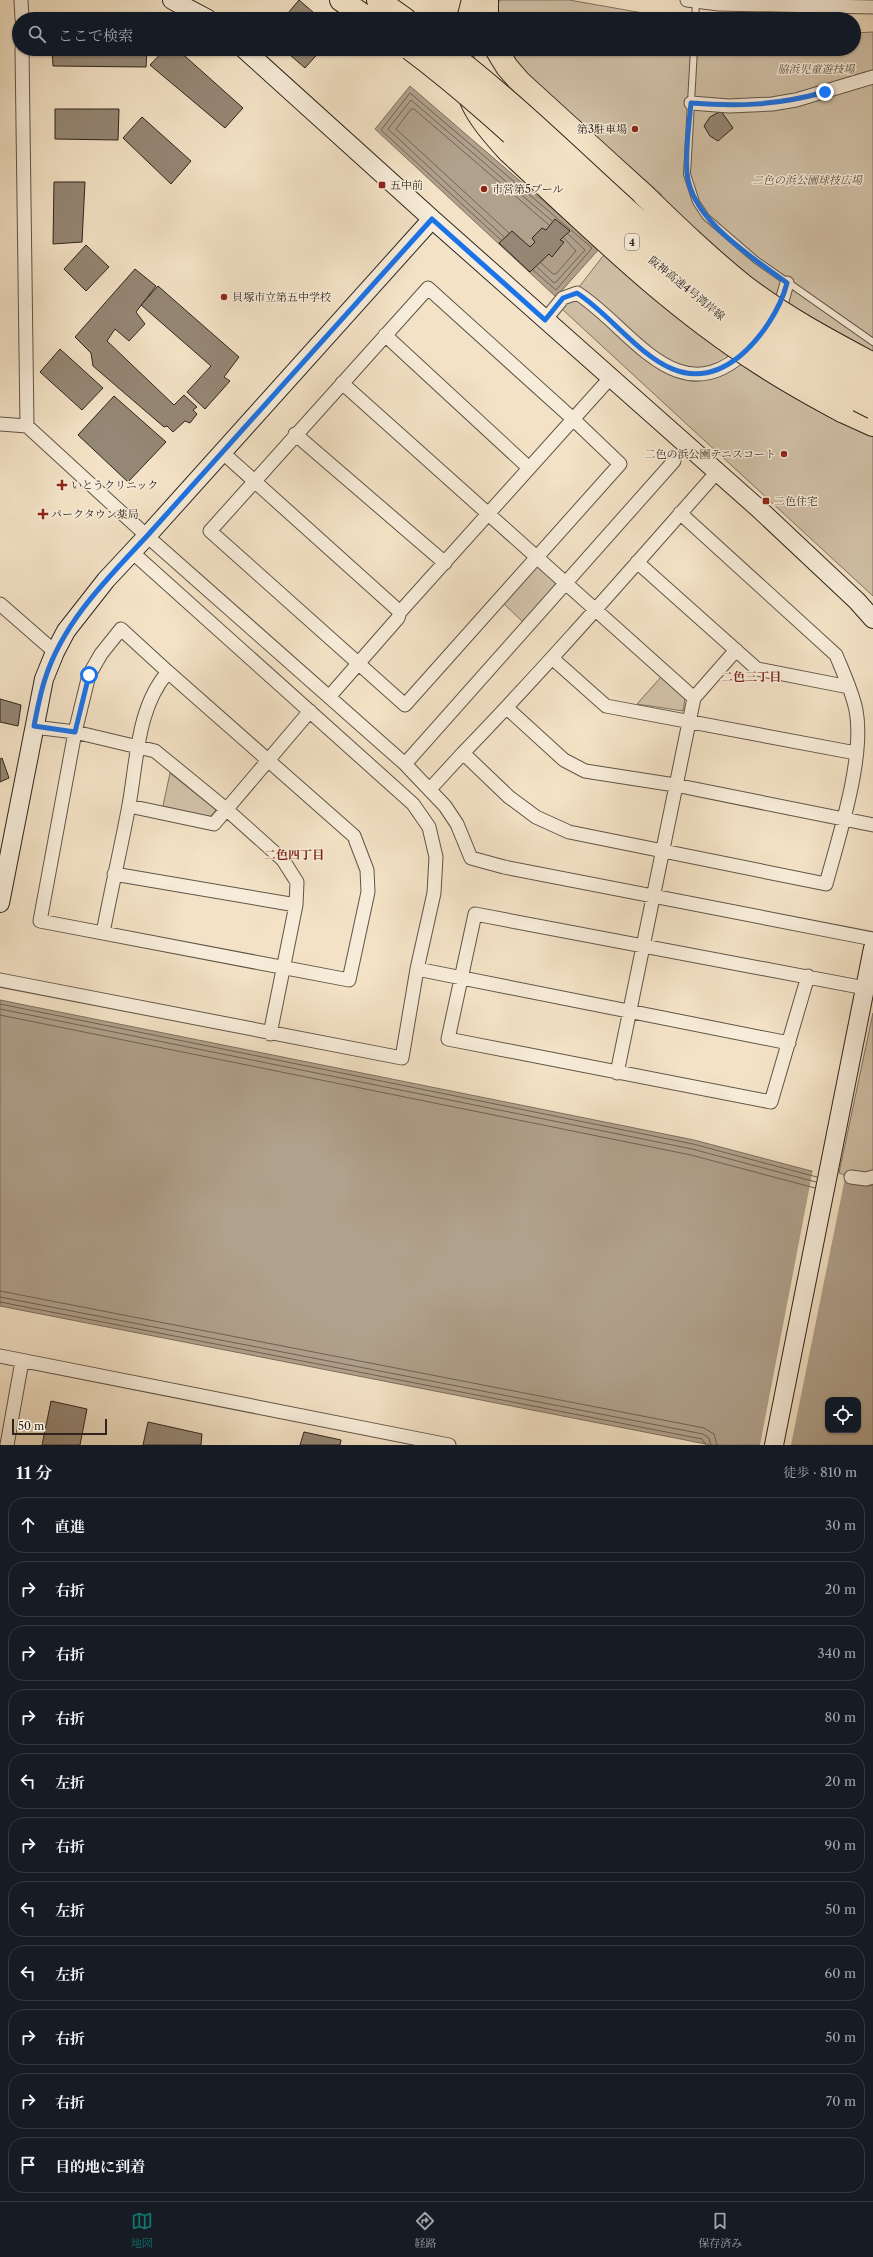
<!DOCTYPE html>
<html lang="ja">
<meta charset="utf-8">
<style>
body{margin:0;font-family:"Libre Caslon Text","Noto Serif JP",serif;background:#20242c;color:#f1f3f6}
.controls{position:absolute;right:12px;bottom:12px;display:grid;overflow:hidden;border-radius:8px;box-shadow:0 1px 3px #0004}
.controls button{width:36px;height:36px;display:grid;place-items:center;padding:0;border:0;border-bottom:1px solid #363941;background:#171b24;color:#f1f3f6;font:20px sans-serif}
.scale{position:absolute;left:12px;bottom:10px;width:95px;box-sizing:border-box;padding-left:4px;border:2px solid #2f241e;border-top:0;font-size:11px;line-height:14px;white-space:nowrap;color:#2f241e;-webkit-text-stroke:3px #f7ecd9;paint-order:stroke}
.stop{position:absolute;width:12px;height:12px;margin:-9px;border:3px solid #1a73e8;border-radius:50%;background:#fff}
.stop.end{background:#1a73e8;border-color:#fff;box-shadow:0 1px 4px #0008}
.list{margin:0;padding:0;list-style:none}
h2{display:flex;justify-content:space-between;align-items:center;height:52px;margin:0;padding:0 16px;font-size:17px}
h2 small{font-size:13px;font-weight:400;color:#9ea1a6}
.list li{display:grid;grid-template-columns:26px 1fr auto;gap:12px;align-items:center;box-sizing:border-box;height:56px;margin:0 8px 8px;padding:0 8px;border:1px solid #363941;border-radius:16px}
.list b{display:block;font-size:15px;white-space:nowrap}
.list em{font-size:13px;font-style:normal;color:#9ea1a6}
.icon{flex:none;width:22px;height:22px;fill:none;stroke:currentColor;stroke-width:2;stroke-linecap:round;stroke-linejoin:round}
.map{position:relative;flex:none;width:873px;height:1445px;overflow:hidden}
.search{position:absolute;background:#171b24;box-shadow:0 1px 3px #0004;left:12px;right:12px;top:12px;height:44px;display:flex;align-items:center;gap:10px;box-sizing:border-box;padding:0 14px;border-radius:22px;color:#9ea1a6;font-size:15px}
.sheet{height:756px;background:#171b24}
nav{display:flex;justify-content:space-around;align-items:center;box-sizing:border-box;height:56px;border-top:1px solid #363941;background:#171b24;font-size:11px;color:#9ea1a6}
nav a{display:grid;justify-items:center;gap:2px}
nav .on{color:#0f766e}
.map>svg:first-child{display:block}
</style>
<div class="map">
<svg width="873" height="1445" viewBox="0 0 873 1445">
<rect width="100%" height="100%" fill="#f3e2c5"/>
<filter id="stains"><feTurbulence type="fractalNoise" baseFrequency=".005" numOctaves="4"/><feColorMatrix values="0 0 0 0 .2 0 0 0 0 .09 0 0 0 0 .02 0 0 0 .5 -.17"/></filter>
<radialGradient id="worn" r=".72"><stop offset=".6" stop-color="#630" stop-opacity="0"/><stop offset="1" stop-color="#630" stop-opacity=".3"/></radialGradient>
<path fill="#d2c2a9" stroke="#807364" d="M500,0h69l108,19h-181l-2,-8z
M873,32v564l-311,-287 41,-53 59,-61 -71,-63 -64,-51 -24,-32h351v-16z
M537,565l20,20 -33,38 -20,-19z
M661,677l24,21 -2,13 -46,-7z
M170,773l46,37 -6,7 -47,-11z
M873,1013v169l-4,2 -30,-11z"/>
<path fill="#b0a18c" stroke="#7c6f60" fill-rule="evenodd" d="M410,86l189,163 -43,48 -181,-168z
M0,1000l694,140 174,46 5,-1v260h-162l-711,-139zM828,1400h30v30h-30z"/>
<path fill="#f3e2c5" d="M813,1169l32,9 -54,267h-31z"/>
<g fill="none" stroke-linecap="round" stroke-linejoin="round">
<path stroke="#706255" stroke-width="1" d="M509,233l-113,-104 15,-20h3l135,116
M504,237l-116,-108 23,-29 141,121
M501,240l-120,-110 29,-37 182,155 -36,42 -23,-20
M541,263l12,11h3l20,-23 -12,-13
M537,267l17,16 2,-1 29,-32 -17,-16
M0,1004l693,140 124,33
M0,1009l692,140 124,33
M0,1015l691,140 124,33
M0,1291l704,137 10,6 3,11
M0,1297l703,137 6,4 2,7
M0,1302l702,137 4,6"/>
</g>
<path fill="#958775" stroke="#2f241e" d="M299,0l22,19h-38z
M52,49h95l-1,18 -93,-1z
M165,49h12l66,59 -18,20 -75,-63z
M283,49h39l-17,19z
M55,109h64l-1,31 -63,-1z
M721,111l12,17 -15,13 -8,-5 -6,-10 6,-9z
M142,117l49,44 -20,23 -48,-46z
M54,182h31l-3,60 -29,2z
M555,219l15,12 -10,9 4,2 -12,15 -3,-3 -19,18 -31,-29 13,-12 18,16 5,-5 -3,-4 10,-10 4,2z
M86,245l23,22 -23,24 -22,-22z
M135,269l21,17 -20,26 9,12 -16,17 -14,-12 -8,12 67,64 10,-10 13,12 -4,3 4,4 -7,9 -5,-2 -12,11 -6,-6 -3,1 -71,-61 -2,-13 -16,-16z
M158,286l81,71 -15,20 6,4 -25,28 -18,-17 24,-26 -70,-61z
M60,349l43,39 -21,22 -42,-38z
M114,396l52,46 -38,40 -50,-47z
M0,699l21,6 -3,21 -18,-4z
M2,758l7,20 -9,4v-23z
M51,1401l36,8 -7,36h-38z
M148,1422l54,12 -1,11h-58z
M304,1432l37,8 -1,5h-40z"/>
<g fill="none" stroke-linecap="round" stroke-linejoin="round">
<g stroke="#605448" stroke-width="8">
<path id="lane" d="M695,19l1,-17
M694,49l-7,125 9,28 10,15 50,43 117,82"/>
</g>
<g stroke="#605448" stroke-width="15">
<path id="street" d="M21,0l1,19
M687,0l32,4 154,3
M22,49l5,377
M691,103l38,3 43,-2 24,-4 77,-23
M428,288l145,131 47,45 -215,241 -195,-174z
M774,314l8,-13 5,-18
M545,320l18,-22 14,-5c54,34 101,125 171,56
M385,335l144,133
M342,383l352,315 -77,375
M0,424l27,2 120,110 258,228 40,42 12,18 14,34 33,9 369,72
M295,434l150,129
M222,452l178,160 211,-235
M680,513l156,142c7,17 16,36 20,55 9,47 -17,126 -30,174l-257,-52 -33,-15 -27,-20 -46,-44c88,-91 170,-186 254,-281
M637,562l120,107 92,18
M0,604l55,48
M552,658l54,48 250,47
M329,697l69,-79 2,-6
M694,698l42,-48
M507,708l57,52 21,11 90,14 198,40
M34,727l41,5 80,19 71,58 57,51 14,22 -1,23 -26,129
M405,764l269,-303
M430,789l33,-36
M129,806l85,18 96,-113
M114,874l182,31
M103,933c8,-43 18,-85 26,-128 8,-44 8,-98 39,-133l186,164 13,34 1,22 -19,88 -309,-59 35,-189 14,-57 12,-21 20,-25 47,43
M417,969l372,74
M808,976l-37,126 -323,-63 27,-125 390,74
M0,980l402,78 15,-89 17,-76 2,-36 -7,-30 -16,-23 -281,-252
M851,1177l15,2 7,-2
M0,1356l449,89
M7,1445l15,-84"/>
</g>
<g stroke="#2f241e" stroke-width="20">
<path id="secondary" d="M172,0l36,19
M244,49l188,170 326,289 99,93 16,18
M0,903l44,-224 11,-27 11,-21 40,-51 41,-44 285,-317
M774,1445l99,-497"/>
</g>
<g stroke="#2f241e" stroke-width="24">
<path id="highway" d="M341,0l28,19
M378,0l27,19
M487,0v19
M468,19l5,-19
M462,49c0,48 15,69 47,103
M496,49l11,18 13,15 124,113
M842,411l31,14"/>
</g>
<use href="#lane" stroke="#f7ecd9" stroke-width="6"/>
<use href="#street" stroke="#f7ecd9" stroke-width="13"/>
<use href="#secondary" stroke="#f7ecd9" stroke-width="18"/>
<use href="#highway" stroke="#f3e2c5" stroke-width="22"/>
<g stroke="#2f241e" stroke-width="24" stroke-linecap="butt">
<path id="highway-bridge" d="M410,49c92,69 171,153 259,226 63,52 131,97 204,133
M444,49c84,64 156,140 236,208 59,49 124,94 193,129
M509,152c80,74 159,153 252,212 26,17 53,32 81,47
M644,195c32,31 64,62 99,90 40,31 85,55 130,79"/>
</g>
<use href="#highway-bridge" stroke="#f3e2c5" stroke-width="22"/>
</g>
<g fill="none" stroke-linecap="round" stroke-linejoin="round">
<path stroke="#1a73e8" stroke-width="5" d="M89,675l-14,57 -41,-6c3,-15 6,-32 11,-47 18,-57 62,-100 102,-143l285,-317 113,101 18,-22 14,-5c50,32 95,118 163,63 21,-18 40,-46 47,-73 -35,-26 -96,-63 -100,-110 -2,-22 2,-47 4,-70 48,4 87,2 134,-11"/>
</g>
<g fill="#8f2418" stroke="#f7ecd9" stroke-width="1.5">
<circle cx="635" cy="129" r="4"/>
<rect x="378" y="181" width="8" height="8" rx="2"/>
<circle cx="484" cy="189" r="4"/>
<circle cx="224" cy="297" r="4"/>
<circle cx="784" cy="454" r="4"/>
<path d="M60 479h4v4h4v4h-4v4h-4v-4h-4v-4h4z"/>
<rect x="762" y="497" width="8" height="8" rx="2"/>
<path d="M41 508h4v4h4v4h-4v4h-4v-4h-4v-4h4z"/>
</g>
<g text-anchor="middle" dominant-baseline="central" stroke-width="3" stroke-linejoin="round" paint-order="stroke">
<rect fill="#f7ecd9" stroke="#6b6056" stroke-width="1" x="625" y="234" width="14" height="16" rx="3"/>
<g font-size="10" font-weight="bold" fill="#2f241e">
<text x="632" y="242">4</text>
</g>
<g font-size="11" font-style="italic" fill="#584c41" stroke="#f7ecd9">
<text x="816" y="69">脇浜児童遊技場</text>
<text x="807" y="180">二色の浜公園球技広場</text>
</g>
<g font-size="11" fill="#2f241e" stroke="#f7ecd9" text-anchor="start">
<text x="627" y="129" text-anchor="end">第3駐車場</text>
<text x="390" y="185">五中前</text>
<text x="492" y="189">市営第5プール</text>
<text x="232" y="297">貝塚市立第五中学校</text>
<text x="776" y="454" text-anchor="end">二色の浜公園テニスコート</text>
<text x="71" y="485">いとうクリニック</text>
<text x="774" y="501">二色住宅</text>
<text x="51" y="514">パークタウン薬局</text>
</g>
<g font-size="11" fill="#2f241e" stroke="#f7ecd9">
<text transform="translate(687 288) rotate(39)">阪神高速4号湾岸線</text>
</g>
<g font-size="12" font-weight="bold" fill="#7a1f14" stroke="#f7ecd9">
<text x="751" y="676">二色三丁目</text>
<text x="294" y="854">二色四丁目</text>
</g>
</g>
<rect width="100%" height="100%" filter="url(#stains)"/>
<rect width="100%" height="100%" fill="url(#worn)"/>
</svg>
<div class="controls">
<button><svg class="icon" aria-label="locate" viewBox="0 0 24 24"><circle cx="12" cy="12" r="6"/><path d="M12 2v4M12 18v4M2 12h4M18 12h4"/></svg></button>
</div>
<div class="scale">50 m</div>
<div class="stop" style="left:89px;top:675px"></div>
<div class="stop end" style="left:825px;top:92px"></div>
<div class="search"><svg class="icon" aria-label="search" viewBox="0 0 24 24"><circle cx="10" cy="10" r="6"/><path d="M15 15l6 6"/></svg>ここで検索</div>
</div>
<section class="sheet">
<h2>11 分<small>徒歩 · 810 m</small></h2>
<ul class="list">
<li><svg class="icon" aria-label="ahead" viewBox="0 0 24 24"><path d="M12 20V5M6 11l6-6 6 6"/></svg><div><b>直進</b></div><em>30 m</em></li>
<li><svg class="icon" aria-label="right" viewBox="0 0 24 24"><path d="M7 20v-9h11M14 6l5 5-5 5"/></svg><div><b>右折</b></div><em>20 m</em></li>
<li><svg class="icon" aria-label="right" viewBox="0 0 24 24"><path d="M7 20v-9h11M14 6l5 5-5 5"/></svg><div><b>右折</b></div><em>340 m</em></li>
<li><svg class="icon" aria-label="right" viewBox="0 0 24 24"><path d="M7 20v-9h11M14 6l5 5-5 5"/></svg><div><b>右折</b></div><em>80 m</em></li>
<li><svg class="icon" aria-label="left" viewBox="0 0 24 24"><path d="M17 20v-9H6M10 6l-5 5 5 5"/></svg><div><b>左折</b></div><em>20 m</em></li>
<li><svg class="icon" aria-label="right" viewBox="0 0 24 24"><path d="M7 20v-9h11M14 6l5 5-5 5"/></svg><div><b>右折</b></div><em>90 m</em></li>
<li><svg class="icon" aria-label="left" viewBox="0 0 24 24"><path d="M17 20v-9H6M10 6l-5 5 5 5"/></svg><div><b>左折</b></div><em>50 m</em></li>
<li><svg class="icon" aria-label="left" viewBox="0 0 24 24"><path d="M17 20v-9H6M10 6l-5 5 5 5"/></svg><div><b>左折</b></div><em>60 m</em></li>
<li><svg class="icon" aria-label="right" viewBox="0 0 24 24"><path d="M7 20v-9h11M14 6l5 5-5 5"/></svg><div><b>右折</b></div><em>50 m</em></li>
<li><svg class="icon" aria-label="right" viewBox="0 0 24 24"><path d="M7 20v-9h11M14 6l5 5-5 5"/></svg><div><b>右折</b></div><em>70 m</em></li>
<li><svg class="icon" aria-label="arrive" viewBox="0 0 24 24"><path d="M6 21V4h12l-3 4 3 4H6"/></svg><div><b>目的地に到着</b></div></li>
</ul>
</section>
<nav>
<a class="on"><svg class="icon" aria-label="map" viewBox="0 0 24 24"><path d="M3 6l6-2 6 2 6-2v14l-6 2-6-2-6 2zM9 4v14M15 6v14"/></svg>地図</a>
<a><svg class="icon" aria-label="directions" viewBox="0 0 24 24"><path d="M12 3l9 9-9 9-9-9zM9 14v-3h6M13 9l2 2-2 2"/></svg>経路</a>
<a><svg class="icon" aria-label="saved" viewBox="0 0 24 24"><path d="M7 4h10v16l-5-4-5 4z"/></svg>保存済み</a>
</nav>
